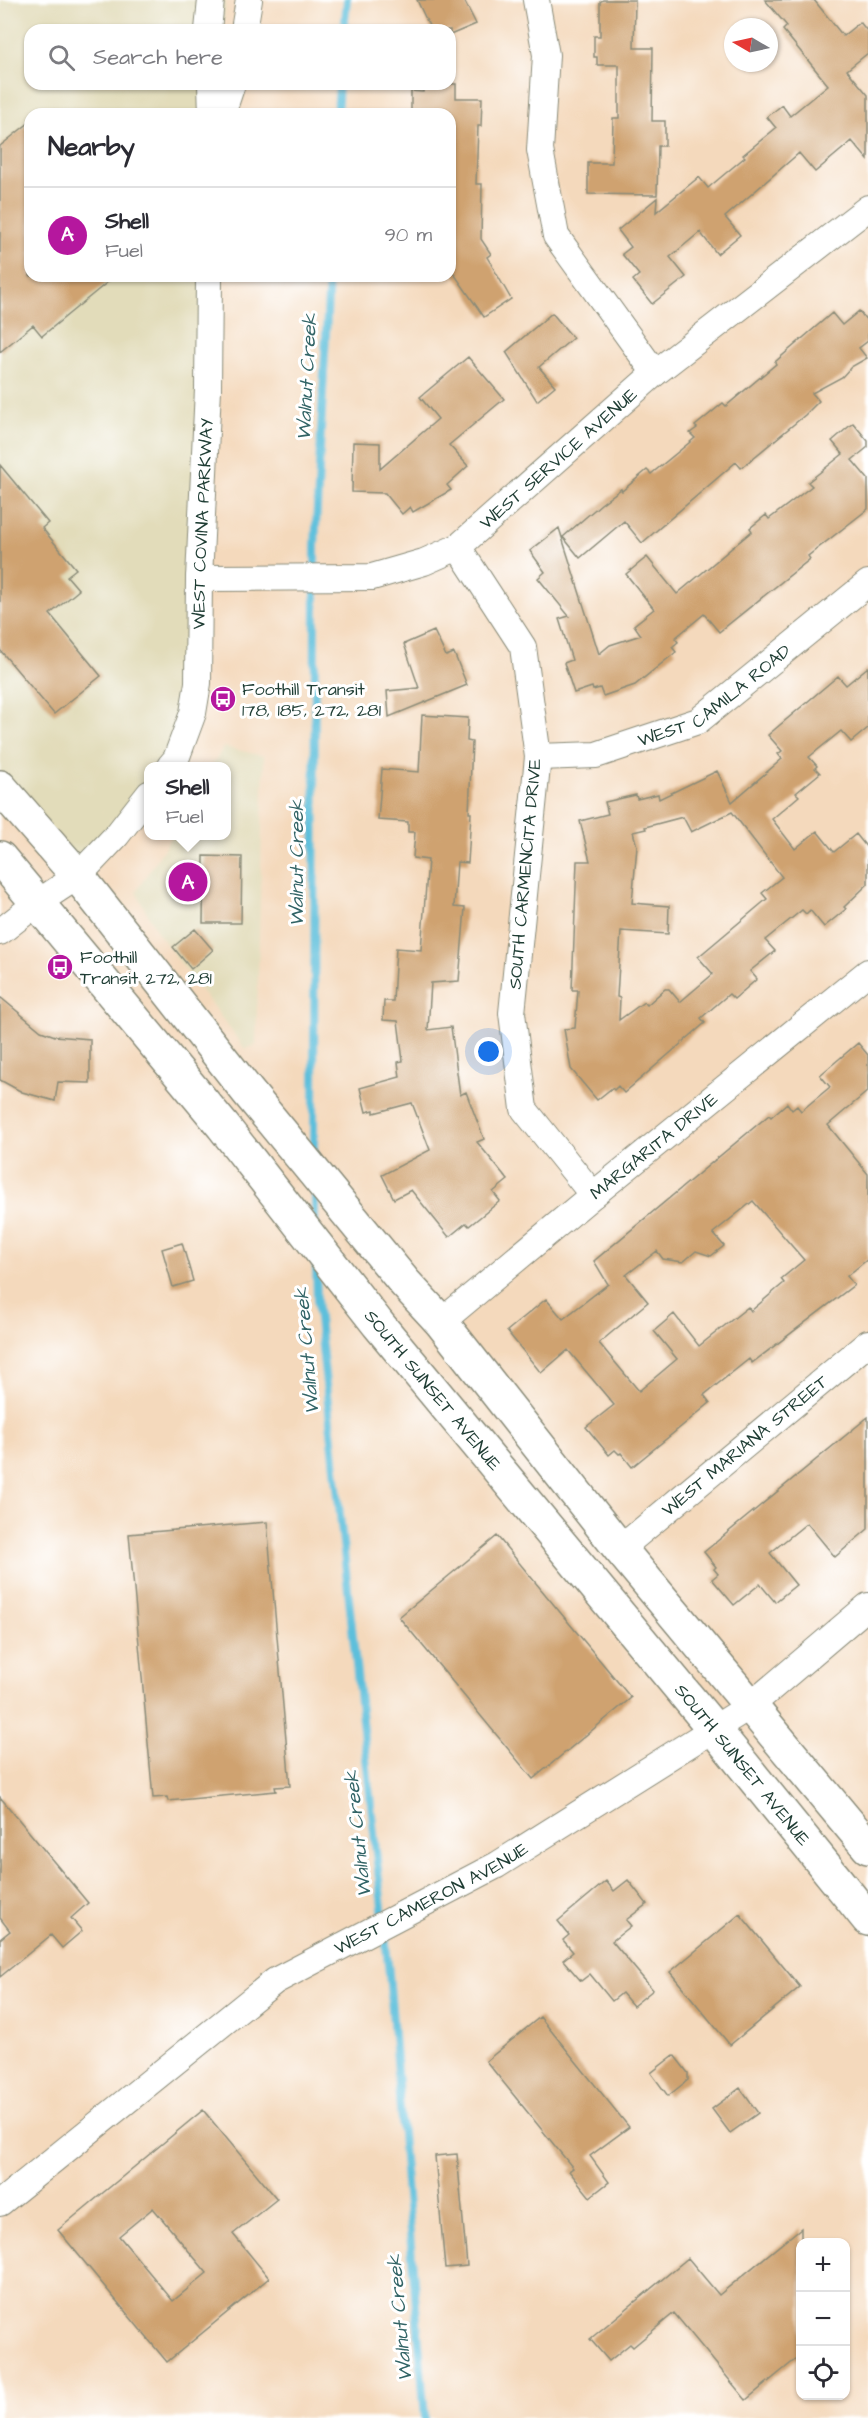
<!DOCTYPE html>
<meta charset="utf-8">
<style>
body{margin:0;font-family:"Architects Daughter",sans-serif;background:#f2f2f3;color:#2b2b33}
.controls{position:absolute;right:18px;bottom:18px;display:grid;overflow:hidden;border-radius:12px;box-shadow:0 2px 4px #0004}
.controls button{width:54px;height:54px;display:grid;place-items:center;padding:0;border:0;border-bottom:2px solid #e1e1e2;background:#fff;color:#2b2b33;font:30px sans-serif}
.compass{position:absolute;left:724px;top:18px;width:54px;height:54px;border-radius:50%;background:#fff;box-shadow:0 2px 4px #0004;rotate:279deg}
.you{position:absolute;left:489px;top:1052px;width:21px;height:21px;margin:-15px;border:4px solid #fff;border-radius:50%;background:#1a73e8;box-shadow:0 0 0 9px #1a73e833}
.badge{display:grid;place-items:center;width:39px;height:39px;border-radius:50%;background:#b5179e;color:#fff;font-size:20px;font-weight:700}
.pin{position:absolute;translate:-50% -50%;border:3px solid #fff;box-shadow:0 2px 6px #0006}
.popup{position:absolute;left:144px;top:762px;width:87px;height:78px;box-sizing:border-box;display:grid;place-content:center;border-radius:12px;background:#fff;filter:drop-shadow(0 2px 4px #0005);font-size:20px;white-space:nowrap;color:#7c7c81}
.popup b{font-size:22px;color:#2b2b33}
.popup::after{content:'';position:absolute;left:50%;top:100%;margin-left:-12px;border:12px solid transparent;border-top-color:#fff}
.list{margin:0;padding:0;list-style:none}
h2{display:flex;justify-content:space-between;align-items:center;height:78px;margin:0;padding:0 24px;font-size:26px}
h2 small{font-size:20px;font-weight:400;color:#7c7c81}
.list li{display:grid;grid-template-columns:39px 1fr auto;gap:18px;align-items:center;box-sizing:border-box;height:96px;padding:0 24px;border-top:2px solid #e1e1e2}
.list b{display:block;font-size:22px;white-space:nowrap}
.list p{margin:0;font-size:20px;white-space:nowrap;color:#7c7c81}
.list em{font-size:20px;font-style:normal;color:#7c7c81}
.icon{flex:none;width:33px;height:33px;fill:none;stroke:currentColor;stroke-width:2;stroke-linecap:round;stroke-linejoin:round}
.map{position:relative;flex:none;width:868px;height:2418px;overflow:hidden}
.search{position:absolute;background:#fff;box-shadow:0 2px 4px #0004;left:24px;top:24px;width:432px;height:66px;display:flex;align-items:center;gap:15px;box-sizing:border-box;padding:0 21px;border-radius:18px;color:#7c7c81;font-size:22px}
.panel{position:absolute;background:#fff;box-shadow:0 2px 4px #0004;left:24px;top:108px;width:432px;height:174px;border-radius:18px}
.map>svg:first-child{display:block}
</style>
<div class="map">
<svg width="868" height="2418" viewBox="0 0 868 2418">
<rect width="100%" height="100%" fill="#fff"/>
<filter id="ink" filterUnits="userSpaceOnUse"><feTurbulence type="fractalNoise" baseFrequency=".0167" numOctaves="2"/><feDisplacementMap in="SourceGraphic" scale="12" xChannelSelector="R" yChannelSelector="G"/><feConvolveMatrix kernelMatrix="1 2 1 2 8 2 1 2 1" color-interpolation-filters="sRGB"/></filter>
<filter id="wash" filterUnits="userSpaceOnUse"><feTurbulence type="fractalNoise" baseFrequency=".008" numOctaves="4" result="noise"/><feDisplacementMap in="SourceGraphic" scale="24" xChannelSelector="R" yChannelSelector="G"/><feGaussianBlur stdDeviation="1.35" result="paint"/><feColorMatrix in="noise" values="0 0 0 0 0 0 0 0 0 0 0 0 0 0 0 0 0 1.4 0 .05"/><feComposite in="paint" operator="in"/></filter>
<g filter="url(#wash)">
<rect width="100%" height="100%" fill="#f4d9bc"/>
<path fill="#e2dcba" d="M0,0h226l-3,30h-193v54h188l-3,30h-185v162h179l-11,407 -28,83h-21v28l-71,82 -78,-89z
M224,747l40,9 -8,289 -11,4 -87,-116 -22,-41 36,-56h55v-70h-15z"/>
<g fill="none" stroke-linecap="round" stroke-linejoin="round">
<path stroke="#5dbfdb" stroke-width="8" d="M344,30l3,-30
M337,114l2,-30
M314,1156l1,-610 14,-270
M315,1189v36
M316,1264l1,36 72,673 36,445"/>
</g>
<g id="blocks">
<path fill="#cfa270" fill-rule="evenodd" d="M417,0h47l12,24 -26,11v-5h-19z
M603,0h32l-1,48h19l-1,73h13v25h-7l-1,49 -69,-1v-31h24l1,-45h6v-53h-22v-8h-3v-21h6v-34z
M765,0h49l29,36 17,-14 8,10v21l-21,17 21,25v65l-16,-19 -37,31 -16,-19 -74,64 15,18 -23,19 -17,-22 -30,25 16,20 -34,27 -19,-24 6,-5 -17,-21 9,-7 -13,-17 39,-32 -1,14 43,-35 9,11 37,-31 -2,-2 33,-27 -9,-11 15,-12 8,11 38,-31 -45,-55 4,-4z
M423,84h33v14h26l-1,28h-3l-2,58h6l-1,55 10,15 -4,3 24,42 -27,18 -34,-49v-154h-39v-23l12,1z
M30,122v154h85l-73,60 -9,-11 -33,27v-206z
M859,311l9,11v19l-9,7 8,10 -16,9 -9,10 -30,16 7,8 -14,14 -64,53 -5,-6 -94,81 -18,-22 -44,37 -17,-21 38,-33 20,-15 1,2 25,-21 4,4 44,-36 -5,-5 7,-5 -2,-2 28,-23 3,3 50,-42 -1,-2 57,-49 10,12z
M552,313l21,25 -34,29 16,19 -18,15 -31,-49z
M468,357l36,42 -55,46 19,21 -21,19 4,5 -38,22 -3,-5 -8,7 -17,-21 -33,-1 1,-50 27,1v26l58,-50 -18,-22z
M853,423l15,18v6l-16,13 16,19v30l-60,47 2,3 -91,73 -15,-18 -29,24 3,4 -6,5 4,5 -41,33 -32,11 -3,-8 -7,2 -1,-3 -18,6 -10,-30 8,-3 -13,-41 10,-3 -31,-38 7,-6 -15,-21 29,-23 40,126 11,-9 31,-10 -7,-10 20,-16 -28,-35 21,-17 30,37 75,-63 -2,-3 16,-13 3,4 43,-33 -4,-4 35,-28 -11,-13z
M0,465l48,58 -6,5 34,41 -9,7 12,14 -29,24 51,62 -47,38 -54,-64z
M434,631l12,25 8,-3 13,32 -78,32 -2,-26 32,-3 -15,-44z
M868,667v61l-17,14 -10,-11 -32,26 8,9 -2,2 5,5 -24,20 3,3 -27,23 23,30 22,-18 17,21 22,-18 12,15v35l-24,23 2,2 -22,18 -14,-17 -4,4 -4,-4 -37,30 10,11 -25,20 7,8 -23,20 -5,-5 -28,24 4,5 -81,70 -6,-7 -4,4 -2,-2 -15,12 -26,-31 -7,-40 11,-1 3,-38h-6l5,-129h13l-10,-40 28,-7 -3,-12 31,-7 1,4 21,-5 1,5 58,-28 15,31 50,-43 -4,-5 4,-3 -14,-16 70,-59 8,9zM732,812l50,65 -20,16 5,6 -69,58 15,17 -33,28 -11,-13h-4l-18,16 -3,-3 -25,18 1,-22 -3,-1 4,-66 47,3 1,-28 -37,-3 5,-57 -4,-14 13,-3 -1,-2 38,-10 8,15z
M422,715l46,3 -1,23 5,1 -3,71h2l-3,50 -11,-1 -3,45 11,1 -6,73 -28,2 -3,47 23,-3 9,68 6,-3 18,47 -7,3 31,38 -15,12 7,9 -31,25 -3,-3 -17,14 -38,-47 -17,9 -12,-24 48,-25 -18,-47 -38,10v-3l-8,2 -6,-24 40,-11 -2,-15 5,-1 -5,-40 -15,-1 1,-19h9l3,-53 25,2 7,-90 -15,-2 2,-26h-7v-10l-30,-2 4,-51 37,3z
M204,856l38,1 -1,66h-38z
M195,929l18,21 -22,19 -18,-22z
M0,997l41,34 14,5 35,3v44l-32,-1 -3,19 -33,-9 -22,-12z
M858,1043l10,12v36l-40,34 40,49v85l-21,17 7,9 -102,78 -3,-4 -45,36 6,8 -78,64 -11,-14 -2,1 -4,-4 -6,5 -23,-28 28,-22 -46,-55 -27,23 -34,-42 39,-32 17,20 45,-35 -14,-23 175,-146 2,2 16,-14 5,7 5,-4 4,5 29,-24 -10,-12zM753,1201l51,59 -23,19 3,4 -33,28 -3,-4 -49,39 -25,-32 -20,17 23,28 -38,32 -40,-48 49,-41 -22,-27 31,-24 6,8 20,3 13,-11 15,5 13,-10 -11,-13z
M182,1243l11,38 -20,6 -11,-38z
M868,1417v112l-33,28 -28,-34 -37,30 26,32 -21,17 -15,-18 -26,21 -22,-26 6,-5 -4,-5 2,-2 -12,-15z
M267,1522l23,264 -15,1 1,4 -108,10 -1,-4 -14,1 -24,-264z
M497,1536l134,162 -98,81 -134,-162z
M0,1797l88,106 -17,15 11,13 -20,17 -11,-13 -51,42v-38l10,-8 -10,-13z
M628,1880l19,24 -21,16 5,6 -19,15 41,49 -20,16 -11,-13 -10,8 -22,-27 -9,7 -18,-21 10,-8 -10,-12 6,-5 -11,-14 48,-40 8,10z
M740,1914l60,73 -70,58 -60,-73z
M540,2017l89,110 -39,29 19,26 -19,15 -21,-26 4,-3 -87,-107z
M674,2055l14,18v7l-20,16 -17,-23z
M740,2088l18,25 -28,20 -18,-24z
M203,2110l74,89 -44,35 36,44 -102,84 -109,-132zM153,2208l54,65 -34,28 -54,-65z
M457,2154l10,112 -22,2 -10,-112z
M801,2228v127l-55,45 -72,-87 -41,34 -3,-3 -21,17 -19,-22 98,-81 31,37z"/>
</g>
</g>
<g filter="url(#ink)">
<use href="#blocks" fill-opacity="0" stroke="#8a8b78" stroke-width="1.5"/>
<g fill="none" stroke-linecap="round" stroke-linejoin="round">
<g stroke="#8a8b78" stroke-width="28">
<g id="minor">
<path d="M536,0l10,55 -6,95 16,86 99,137"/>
<path d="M208,30l3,-30"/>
<path d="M244,30l5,-30"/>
<path d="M211,84l1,30"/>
<path d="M222,114l10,-30"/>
<path d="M458,547l65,100 15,110 -26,256 12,96 69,86"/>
<path id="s1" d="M199,578l173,-1 52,-15 34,-15 197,-174 213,-165"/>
<path id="s2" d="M538,757l58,-2 102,-34 170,-138"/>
<path id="s3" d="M170,766l6,-7 17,-46 5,-30 1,-105 9,-189 1,-113"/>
<path d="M0,932l37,-29 41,-27 39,-41 32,-41"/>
<path id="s4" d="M441,1322l152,-127 275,-223"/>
<path id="s5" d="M620,1549l248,-206"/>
<path id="s6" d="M0,2203l275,-222 222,-116 253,-159 118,-100"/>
</g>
</g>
<g stroke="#8a8b78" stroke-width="36">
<g id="major">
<path d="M0,787l78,89 170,216 157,191 36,39 179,227 248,298"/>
<path id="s7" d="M0,858l223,268 155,198 336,405 154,190"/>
</g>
</g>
<use href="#minor" stroke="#fff" stroke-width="26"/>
<use href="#major" stroke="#fff" stroke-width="33"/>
</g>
</g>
<defs>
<g id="bus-disc" transform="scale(1.35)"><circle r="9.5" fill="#b5179e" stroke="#fff"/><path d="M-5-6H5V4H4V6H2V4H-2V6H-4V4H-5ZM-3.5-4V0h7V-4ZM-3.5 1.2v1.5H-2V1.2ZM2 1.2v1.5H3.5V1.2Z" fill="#fff"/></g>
</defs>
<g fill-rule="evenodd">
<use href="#bus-disc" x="223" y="699"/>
<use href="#bus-disc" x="60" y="967"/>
</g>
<g text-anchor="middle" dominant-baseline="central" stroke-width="6" stroke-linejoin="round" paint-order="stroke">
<g font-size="18" fill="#1f3d34" stroke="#fff">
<text stroke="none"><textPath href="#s1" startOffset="398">WEST SERVICE AVENUE</textPath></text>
<text stroke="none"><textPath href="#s3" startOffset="248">WEST COVINA PARKWAY</textPath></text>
<text stroke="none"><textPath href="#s2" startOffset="192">WEST CAMILA ROAD</textPath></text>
<text transform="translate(525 874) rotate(-85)">SOUTH CARMENCITA DRIVE</text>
<text stroke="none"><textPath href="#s4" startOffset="276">MARGARITA DRIVE</textPath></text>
<text stroke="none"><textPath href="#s7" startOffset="686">SOUTH SUNSET AVENUE</textPath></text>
<text stroke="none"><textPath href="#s5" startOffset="162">WEST MARIANA STREET</textPath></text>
<text stroke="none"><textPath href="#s7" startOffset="1172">SOUTH SUNSET AVENUE</textPath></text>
<text stroke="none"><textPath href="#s6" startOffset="530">WEST CAMERON AVENUE</textPath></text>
</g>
<g font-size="18" fill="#1f3d34" stroke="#fff" text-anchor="start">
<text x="242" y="689">Foothill Transit<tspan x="242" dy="21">178, 185, 272, 281</tspan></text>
<text x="80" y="957">Foothill<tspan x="80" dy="21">Transit 272, 281</tspan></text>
</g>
<g font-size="20" font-style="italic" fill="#326466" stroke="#fff">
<text transform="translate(307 377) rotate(-87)">Walnut Creek</text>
<text transform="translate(297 863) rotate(-90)">Walnut Creek</text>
<text transform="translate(307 1351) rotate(-95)">Walnut Creek</text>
<text transform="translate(358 1834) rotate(-96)">Walnut Creek</text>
<text transform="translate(400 2318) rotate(-95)">Walnut Creek</text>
</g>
</g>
</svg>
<div class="controls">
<button>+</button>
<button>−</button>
<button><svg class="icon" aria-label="locate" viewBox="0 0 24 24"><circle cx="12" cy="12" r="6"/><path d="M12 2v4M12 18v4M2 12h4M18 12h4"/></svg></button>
</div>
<svg class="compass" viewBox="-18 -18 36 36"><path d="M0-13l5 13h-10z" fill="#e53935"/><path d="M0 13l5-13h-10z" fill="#7c7c81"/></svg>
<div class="you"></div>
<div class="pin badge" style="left:188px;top:882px">A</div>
<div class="popup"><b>Shell</b>Fuel</div>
<div class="search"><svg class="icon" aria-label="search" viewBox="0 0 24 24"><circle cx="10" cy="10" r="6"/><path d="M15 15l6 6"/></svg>Search here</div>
<section class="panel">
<h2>Nearby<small></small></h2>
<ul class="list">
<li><span class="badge">A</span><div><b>Shell</b><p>Fuel</p></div><em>90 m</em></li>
</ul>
</section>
</div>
